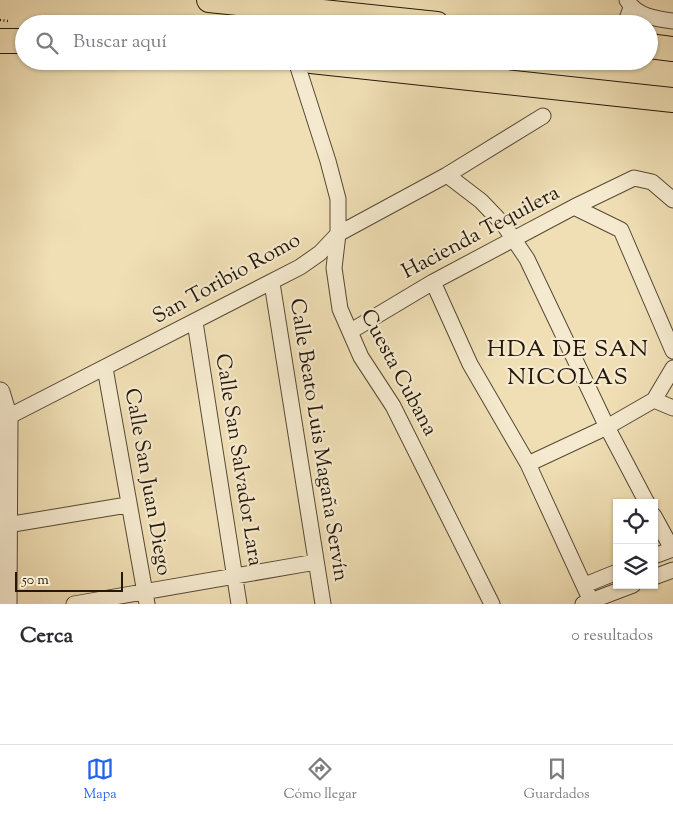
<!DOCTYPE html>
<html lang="es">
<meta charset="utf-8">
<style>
body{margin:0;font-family:"Sorts Mill Goudy",serif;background:#f2f2f3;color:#2b2b33}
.controls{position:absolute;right:15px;bottom:15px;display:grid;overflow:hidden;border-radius:0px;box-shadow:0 1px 4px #0004}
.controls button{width:45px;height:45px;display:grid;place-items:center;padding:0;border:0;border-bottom:1px solid #e1e1e2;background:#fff;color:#2b2b33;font:25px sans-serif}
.scale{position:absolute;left:15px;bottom:12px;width:108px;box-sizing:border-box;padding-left:5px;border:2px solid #23170a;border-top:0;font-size:14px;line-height:18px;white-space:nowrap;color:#23170a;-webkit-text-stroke:4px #f5eacf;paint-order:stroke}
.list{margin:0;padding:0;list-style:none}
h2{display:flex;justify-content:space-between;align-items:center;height:65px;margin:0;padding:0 20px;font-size:21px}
h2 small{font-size:16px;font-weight:400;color:#7c7c81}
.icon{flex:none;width:28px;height:28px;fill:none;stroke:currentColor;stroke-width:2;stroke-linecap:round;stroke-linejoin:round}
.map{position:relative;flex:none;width:673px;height:604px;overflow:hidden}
.search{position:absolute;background:#fff;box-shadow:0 1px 4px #0004;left:15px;right:15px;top:15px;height:55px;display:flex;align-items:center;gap:12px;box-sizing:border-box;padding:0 18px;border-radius:28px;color:#7c7c81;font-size:19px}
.sheet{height:140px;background:#fff}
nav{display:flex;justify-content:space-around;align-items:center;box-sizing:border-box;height:70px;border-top:1px solid #e1e1e2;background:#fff;font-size:14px;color:#7c7c81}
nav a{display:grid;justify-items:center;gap:2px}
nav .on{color:#2563eb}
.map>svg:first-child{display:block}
</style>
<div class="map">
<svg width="673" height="604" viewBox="0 0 673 604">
<rect width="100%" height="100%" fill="#f0dfb5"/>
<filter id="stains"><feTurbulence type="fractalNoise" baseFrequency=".004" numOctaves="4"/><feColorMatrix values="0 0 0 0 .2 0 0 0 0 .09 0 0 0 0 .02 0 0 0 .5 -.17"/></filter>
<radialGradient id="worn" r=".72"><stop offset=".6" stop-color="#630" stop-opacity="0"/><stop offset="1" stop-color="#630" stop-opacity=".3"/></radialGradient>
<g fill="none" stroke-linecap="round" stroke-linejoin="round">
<g stroke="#564935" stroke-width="17">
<path id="minor" d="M627,0c9,16 29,19 46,21
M625,24l6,-16
M296,61l32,100 10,38v35l-4,34 6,41 21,48 32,49 99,198
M447,175l34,26 23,24 23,34 80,168 40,76
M574,207l47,23 52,121
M433,282l37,82 58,100 63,137
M272,283l51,321
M195,322l44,282
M351,331l82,-49 141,-75 60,-29 18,4 21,18
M105,368l42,236
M654,400l19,8
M0,421l300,-154 20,-14 18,-19 109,-59 96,-59
M528,464l79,-37 47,-27 19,-32
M654,516l18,33
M7,525l120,-20
M654,556l19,-7
M654,577l19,-7
M585,585l32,-13
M74,604l242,-42
M583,604l50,-19"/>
</g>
<g stroke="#564935" stroke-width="21">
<path id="tertiary" d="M0,392l8,26 -1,186"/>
</g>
<g stroke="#23170a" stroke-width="26">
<path id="primary" d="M209,0l228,24
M0,41h24
M649,46l24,3
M311,61l362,39"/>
</g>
<path stroke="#23170a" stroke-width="2.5" stroke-dasharray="1 2.5" stroke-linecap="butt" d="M0,20l8,1
M26,21l50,3"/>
<use href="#minor" stroke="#f5eacf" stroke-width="15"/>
<use href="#tertiary" stroke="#f5eacf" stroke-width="19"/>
<use href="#primary" stroke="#f0dfb5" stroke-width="24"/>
</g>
<g text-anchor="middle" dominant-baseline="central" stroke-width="4.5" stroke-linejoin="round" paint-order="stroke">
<g font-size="21" fill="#23170a" stroke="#f5eacf">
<text transform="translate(481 233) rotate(-28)">Hacienda Tequilera</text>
<text transform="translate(227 279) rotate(-29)">San Toribio Romo</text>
<text transform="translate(398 373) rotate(62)">Cuesta Cubana</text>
<text transform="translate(318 440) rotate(81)">Calle Beato Luis Magaña Servín</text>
<text transform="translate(238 460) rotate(81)">Calle San Salvador Lara</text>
<text transform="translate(147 482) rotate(80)">Calle San Juan Diego</text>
</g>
<g font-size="24" letter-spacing="1" fill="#23170a" stroke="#f5eacf">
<text x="568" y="350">HDA DE SAN<tspan x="568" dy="28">NICOLAS</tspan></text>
</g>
</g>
<rect width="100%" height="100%" filter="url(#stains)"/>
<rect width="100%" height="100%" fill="url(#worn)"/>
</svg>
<div class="controls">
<button><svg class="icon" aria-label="locate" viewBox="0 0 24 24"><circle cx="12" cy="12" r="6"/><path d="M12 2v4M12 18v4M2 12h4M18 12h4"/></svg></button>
<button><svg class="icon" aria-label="layers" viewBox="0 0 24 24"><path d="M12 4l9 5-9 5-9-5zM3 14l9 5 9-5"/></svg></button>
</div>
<div class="scale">50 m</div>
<div class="search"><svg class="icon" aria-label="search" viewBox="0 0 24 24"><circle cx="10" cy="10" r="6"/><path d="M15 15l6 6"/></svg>Buscar aquí</div>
</div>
<section class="sheet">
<h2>Cerca<small>0 resultados</small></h2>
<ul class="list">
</ul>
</section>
<nav>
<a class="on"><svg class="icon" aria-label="map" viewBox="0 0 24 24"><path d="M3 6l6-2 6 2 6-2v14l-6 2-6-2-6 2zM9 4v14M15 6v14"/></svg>Mapa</a>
<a><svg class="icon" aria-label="directions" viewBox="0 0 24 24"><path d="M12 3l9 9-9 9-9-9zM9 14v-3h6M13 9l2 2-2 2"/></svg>Cómo llegar</a>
<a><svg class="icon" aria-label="saved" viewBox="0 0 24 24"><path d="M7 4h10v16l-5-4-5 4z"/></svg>Guardados</a>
</nav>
